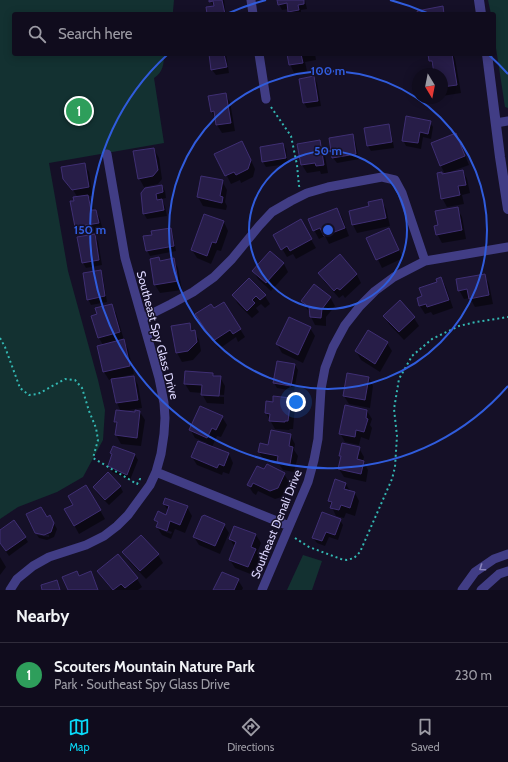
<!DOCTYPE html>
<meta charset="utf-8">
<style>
body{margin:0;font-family:Cabin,sans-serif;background:#191526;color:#f1f3f6}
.compass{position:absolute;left:412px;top:68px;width:36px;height:36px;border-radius:50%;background:#100c1d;box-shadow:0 2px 10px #0003;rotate:170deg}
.you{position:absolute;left:296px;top:402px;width:14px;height:14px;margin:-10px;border:3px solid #fff;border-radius:50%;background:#1a73e8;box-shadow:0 0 0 6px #1a73e833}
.badge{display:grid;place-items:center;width:26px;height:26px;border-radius:50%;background:#09daf9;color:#fff;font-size:13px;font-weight:700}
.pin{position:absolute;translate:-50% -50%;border:2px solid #fff;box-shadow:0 1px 4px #0006}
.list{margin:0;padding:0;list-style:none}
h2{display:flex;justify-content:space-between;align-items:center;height:52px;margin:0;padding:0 16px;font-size:17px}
h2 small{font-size:13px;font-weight:400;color:#9c9ba4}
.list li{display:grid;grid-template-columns:26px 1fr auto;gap:12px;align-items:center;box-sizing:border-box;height:64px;padding:0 16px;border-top:1px solid #302c3b}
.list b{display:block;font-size:15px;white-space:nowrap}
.list p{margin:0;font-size:13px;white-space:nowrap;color:#9c9ba4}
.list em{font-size:13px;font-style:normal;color:#9c9ba4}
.icon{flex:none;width:22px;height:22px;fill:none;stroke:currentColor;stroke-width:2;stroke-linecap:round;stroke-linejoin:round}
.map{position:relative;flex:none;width:508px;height:590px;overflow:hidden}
.search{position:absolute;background:#100c1d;box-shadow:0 2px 10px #0003;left:12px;right:12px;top:12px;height:44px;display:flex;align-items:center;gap:10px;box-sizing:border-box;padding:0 14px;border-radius:4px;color:#9c9ba4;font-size:15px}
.sheet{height:116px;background:#100c1d}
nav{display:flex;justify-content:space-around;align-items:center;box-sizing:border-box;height:56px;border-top:1px solid #302c3b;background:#100c1d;font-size:11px;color:#9c9ba4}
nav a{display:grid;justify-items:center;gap:2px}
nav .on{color:#09daf9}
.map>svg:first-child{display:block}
</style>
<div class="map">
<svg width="508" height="590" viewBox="0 0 508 590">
<rect width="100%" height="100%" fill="#151027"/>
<path fill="#133131" d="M0,0h174l-1,11v3h-159v40h150c0,10 -1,18 -10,24l10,65 -115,20 19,108 30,109 7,30 -2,30 -20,37 -26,15 -39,15 -18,12z
M488,0h20v108l-3,-1 -11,-72v-21h-3z
M303,555l19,6 -10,29h-25z"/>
<path fill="#0007" fill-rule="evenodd" d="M210,0h14l2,14h-18l6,-7z
M278,0h27l2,9 -6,1v4h-10l-2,-5 -7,1 -3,-6z
M210,54h16l3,19 -13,2 -4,-5z
M288,54h27l1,6 -11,2 2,9 -13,2 -4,-9z
M429,54h24l2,5 6,34 -19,3v-22h-8h1l-1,-6 -4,-7z
M314,77l3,6 4,23 -14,2 -3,-5z
M225,94l5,8 5,29 -13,2 -5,-8 -1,-5 -4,-8z
M430,122l3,5 -2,12 -8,-2 -2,12 -15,-3 -3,-6z
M388,125l3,6 3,17 -23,3 -3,-5 -3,-17z
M455,134l5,9 9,22 -19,7v1l13,-2 4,8 3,14 -8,2 2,9 -17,3 -5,-9v-25l1,2 2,-1 -4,-8 -9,-22z
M352,135l3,5 4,19 -22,4 -4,-5z
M319,141l5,9 4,23 -7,1 -1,-3 -13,2 -5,-8z
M283,144l3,5 2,15 -22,3 -3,-5 -2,-14z
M154,149l5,9 3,21 -4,5 -14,3 -5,-9z
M246,150l9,19 -2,8 -12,6 -1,-3 -9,4 -15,-30z
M84,164l5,8 4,24h-5l5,8 1,7h2l4,8 3,12 -23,4 -4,-9 -1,-25 3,-3 -8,-13 -1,1 1,3 -6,-10z
M222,181l5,9 -2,12 2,4 -1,4 -23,-4 -5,-9z
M162,186l3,5 1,7 -5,1 4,7 2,10 -20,3 -3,-5 -2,-21z
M381,200l5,9 4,17 -33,7 -4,-8 -3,-13 20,-5z
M457,208l5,9 4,22 -24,4 -5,-9 2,-8z
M337,209l5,8 7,19 -20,8 -4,-8 -6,3 -5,-9z
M205,215l19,7 4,9 -7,20 -4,-1 -6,14 -14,-6 -5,-8z
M300,221l16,27 -20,11 -3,-5 -6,3 -13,-22z
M170,229l3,6 3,16 -26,5 -3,-6 6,-14z
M94,235l4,6 4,24 -16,3 -3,-5z
M393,238l10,20 -21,10 -14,-29z
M271,252l13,12 4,8 -17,19 -13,-12 -5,-8z
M340,255l17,20 4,8 -16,15 -2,-3 -4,3 -15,-17 -4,-8z
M158,258l2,4 13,-3 5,9 4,22 -22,3 -5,-8 -4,-26z
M100,271l3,6 4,25 -16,3 -3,-6z
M485,276l4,8 4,20 -18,3 -5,-9 -6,1 -5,-9z
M441,278l5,9 7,21 -20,7 -2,-3 -6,2 -5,-8 -2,-7 5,-2z
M233,295l32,1 5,8 -5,4 -4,-4 -5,4 3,4 -7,6 -14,-14z
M330,297l5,9 -9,11v9l-11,-1 -4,-8 -1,-5 -3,-3 -5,-8z
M400,302l14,16 5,8 -15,14 -15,-16 -5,-8z
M111,305l5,8 8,27h-1l5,9 6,25 -13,3v2l13,-2 4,8 4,23 -19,3 13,2 4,-1 5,8 -4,26 -20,-2 -5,-9 1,-10 -2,-3 6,-10 -4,-9 -5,-24 -3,1 -5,-8 -1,-27 -4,-7 -1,-23z
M214,310l26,19 5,8 -7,5 -2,-5 -17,12 -17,-27z
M189,324l10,16 2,11 -8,9 -11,2 -5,-9 -5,-26z
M310,328l5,8 -12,27 -21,-10 -5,-9z
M369,331l18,12 5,8 -12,21 -19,-12 -5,-9z
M295,365l3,5 -4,21 -17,-3 -3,-5z
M213,374l1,3h6l5,9 -1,9 -18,-1v2l18,1v7l-17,-1 -5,-9v-1l-12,-1 -5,-8z
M369,378l4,8 -3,22 -21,-4 -5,-8z
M290,399l5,8 -2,22h-3l-1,1 -14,-1 -9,-16 8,-10z
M367,411l5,8 -2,6 2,3 -3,12 -8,-3 -2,8 -14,-3 -5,-9z
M222,417l5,8 -6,12 -4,-1 -5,11 17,7 4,9 -4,11 -6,-2 -1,3 -25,-10 -5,-8 15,-14 -12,-5 -5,-9z
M290,435l5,9 -1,6 4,6 -4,16 -11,-2 -4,-6 -15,-3 -5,-9z
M113,447l22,8 3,5 -8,20 -18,-8 -3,-6 3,-10 -1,-3z
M359,448l5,9 -1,4 5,9 -2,12 -22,-5 -5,-8 2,-11 -1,-2z
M265,471l19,3 5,8 -7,15 -7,2 -17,-8 -2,4 -3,-2 -5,-8z
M346,484l4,7 5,2 4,8 -4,15 -9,-3 -2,5 -8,-2 -7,-15z
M86,486l19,33 -26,15 -13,-24 8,-5z
M120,486l3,6 -14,13 -12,-12 -3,-6z
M164,504l23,3 5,9 -7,17 -10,-4 -4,10 -9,-4 -5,-8 1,-2 -2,-5 10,-4 2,-5zM161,528l11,4 -1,2 -10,-4z
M47,518l6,4 4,7 -3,8 -7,3 -8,-2 -2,-3 12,2v-2l-13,-3z
M340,520l3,5 -5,15 -9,-3 -4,9 -8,-3 -4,-5z
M224,525l5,8 -9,21 -21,-9 -5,-8z
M235,527l21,8 5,8 -4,10 3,5 -7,17 -18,-7 -5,-8 5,-12 -5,-9z
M0,531l25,6 3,5 -19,14 -9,-13z
M141,536l17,19 5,8 -17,16 -18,-19 -4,-8z
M0,557l6,10 -6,8z
M99,571l38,8 5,8 -4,3h-26l-8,-10z
M238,580l5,8 -1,2h-28z"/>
<path fill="#271d48" stroke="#3f2f73" d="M209,0h13l3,14h-18l-1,-7 8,-1 -1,-5 -4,1z
M277,0h27v4l-6,1 1,5 -11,2 -1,-9 -9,2z
M443,6l1,8h-26l-1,-3z
M209,54h15l3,13 -16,3z
M287,54h14l2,9 -14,2z
M428,54h24l5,31 -15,2v-13h-9v-1h1l-2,-12h-3z
M314,76l4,25 -15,2 -4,-24z
M226,93l5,30 -15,2 -2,-14 -3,1 -3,-16z
M406,116l25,5 -3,13 -8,-2 -2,11 -16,-2z
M389,124l3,18 -25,4 -3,-18z
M456,133l9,23 -25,10 -9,-23z
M353,134l3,20 -24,4 -3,-20z
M320,140l4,25 -8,1 -1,-3 -14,2 -4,-21z
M242,141l9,19 -3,9 -12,6 -2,-3 -9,4 -11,-22z
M283,143l3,15 -24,4 -2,-15z
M154,148l4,22 -5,6 -15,3 -5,-28z
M85,163l4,24 -17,3 -9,-11 -2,-12z
M463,170l3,15 -8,1 2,9 -19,4 -4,-26 5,-1v2z
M201,176l22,4 -3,16 3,1 -1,6 -25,-6z
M162,185l1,7 -7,2 1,6 5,-1 2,11 -21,4 -2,-21 4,-5z
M88,195l3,15h5l3,13 -24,4 -5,-26h4l-1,-4z
M382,199l4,19 -34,7 -3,-14 20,-5 -1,-4z
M458,207l4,23 -26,5 -2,-9 4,-1 -3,-14z
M337,208l8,20 -21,8 -4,-8 -7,3 -5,-12z
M204,214l20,7 -8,22 -4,-1 -5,14 -16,-6z
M301,219l11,20 -22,12 -3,-5 -6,4 -8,-15z
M171,228l3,18 -28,5 -3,-15 9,-1 -1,-4z
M389,228l10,22 -23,10 -10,-22z
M95,234l4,26 -17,3 -5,-26z
M270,251l14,12 -18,20 -14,-12z
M340,254l17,20 -17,16 -3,-2 -3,3 -16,-18z
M159,257l1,4 14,-3 4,23 -24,4 -4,-26z
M101,270l4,26 -18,4 -4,-27z
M485,274l4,21 -20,4 -2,-10 -9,2 -2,-12z
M441,277l8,23 -22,7 -1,-3 -7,2 -2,-8 5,-2 -3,-8 18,-6 -1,-3z
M249,278l17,17 -6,5 -4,-4 -4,4 3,3 -8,8 -15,-16z
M314,284l17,13 -9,12 -1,9 -11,-1 -1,-10 -8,-6z
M400,300l15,17 -16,15 -16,-16z
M224,302l17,27 -8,5 -3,-4 -17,11 -18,-27 16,-10 3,4z
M112,304l8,28 -22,6 -7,-22 6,-2 -2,-6z
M289,317l22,10 -13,28 -22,-11z
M190,323l1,8 4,-1 2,12 -9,9 -12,2 -5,-27z
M368,330l20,12 -13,22 -20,-13z
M124,339l6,27 -27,6 -6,-26z
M277,361l18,3 -4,22 -18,-3z
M185,371l28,2v3h8l-2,20 -18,-1 1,-10 -18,-1z
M347,373l22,4 -4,23 -22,-4z
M134,376l4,24 -22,3 -5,-24z
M273,396l18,2 -3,23h-3v1l-16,-1 1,-7 -5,-1 1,-12 7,1z
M345,405l22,5 -1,8 2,1 -4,13 -8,-2 -1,7 -16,-3z
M200,406l23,10 -7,14 -4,-2 -5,10 -18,-8z
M116,410l19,2v-2l5,1 -3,27 -22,-3 2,-13h-3z
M271,430l20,4 -2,12 4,1 -3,17 -13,-2 1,-6 -20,-4 2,-9 8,2z
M198,441l31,12 -5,13 -5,-2 -2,4 -26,-11z
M342,443l18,4 -3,12 7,2 -3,13 -23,-5 3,-13h-2z
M113,446l22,8 -8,21 -19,-9 4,-12 -2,-1z
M267,464l18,9 -7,15 -8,3 -17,-8 -2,4 -4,-2 10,-19 7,3z
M108,472l13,14 -16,14 -12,-13z
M335,479l11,4 -2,6 11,3 -5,16 -9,-3 -2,5 -9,-2 2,-6 -4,-1z
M86,485l15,25 -27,16 -10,-17 9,-4 -5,-9z
M165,498l23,8 -8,19 -10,-4 -3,10 -11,-4 2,-5 -4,-2 4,-9 8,4 3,-9 -6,-2z
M41,507l6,10 3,-2 4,8 -3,9 -7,3 -9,-2 -9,-19z
M322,512l19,7 -6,16 -9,-3 -4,9 -10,-3z
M204,515l21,9 -10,22 -22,-9 9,-21h1z
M14,520l12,17 -20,14 -6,-8v-13z
M234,526l22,8 -5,13 5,2 -8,18 -19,-7 7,-18 -7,-3z
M141,535l18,19 -19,17 -18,-19z
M118,554l20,24 -13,10 -4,-4 -8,6 -16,-19z
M77,571l2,5 12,-5 7,19h-30l-6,-13z
M222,572l17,7 -5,11h-21z
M57,580l3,10h-18l-1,-5z"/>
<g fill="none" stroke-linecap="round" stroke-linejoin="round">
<path stroke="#33b7b2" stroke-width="2" stroke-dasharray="2 3" stroke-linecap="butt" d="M271,107l20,29 6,29 2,21 2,-1
M0,338l5,9 15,41 9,7 9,-1 27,-15 10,1 7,8 7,23 7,17 2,12 -5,18 44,26 3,-5 2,1
M295,538l14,9 32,12 6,1 7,-2 6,-6 32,-73 3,-12 2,-31 -3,-27 5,-30 13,-23 20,-17 27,-13 17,-4 32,-5"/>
<path stroke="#413d85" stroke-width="9" d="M251,0l2,14
M259,54l7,45
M496,123l12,-2
M143,318l28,-14 22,-12 21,-15 18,-18 27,-33 13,-14 19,-11 16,-8 21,-6 54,-10 13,3 7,13 23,68
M156,472l133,54
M10,590l7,-11 16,-13 16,-9 37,-12 18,-9 13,-10 11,-11 22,-30 6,-13 5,-18 3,-20 1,-16 -1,-15 -5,-25 -34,-120 -18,-104
M262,590l46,-108 6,-22 4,-21 3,-50 4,-21 8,-21 12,-22 15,-19 15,-15 19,-14 31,-16 83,-14
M462,590l13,-18 19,-13 14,-5
M481,590l18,-16 9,-3"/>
<path stroke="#413d85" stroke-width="10" d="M479,0l2,14
M487,54l13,103 8,52"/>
</g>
<defs><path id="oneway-chevron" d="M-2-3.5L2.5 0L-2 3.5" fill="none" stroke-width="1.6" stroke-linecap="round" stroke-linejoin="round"/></defs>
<use stroke="#8782bb" href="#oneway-chevron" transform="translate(482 568) rotate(145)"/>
<g fill="none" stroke="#305cdc" stroke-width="2">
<circle cx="328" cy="230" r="79"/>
<circle cx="328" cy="230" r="159"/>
<path d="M508 386A238 238 0 1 1 167 55M229 13A238 238 0 0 1 266 0M390 0A238 238 0 0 1 427 13M489 55A238 238 0 0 1 508 74"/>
</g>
<g text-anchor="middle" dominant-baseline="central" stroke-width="3" stroke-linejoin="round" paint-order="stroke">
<g font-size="12" fill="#ddd7fe" stroke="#151027">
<text transform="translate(158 335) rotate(75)">Southeast Spy Glass Drive</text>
<text transform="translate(276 524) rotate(-68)">Southeast Denali Drive</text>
</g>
</g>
<circle cx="328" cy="230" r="6" fill="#305cdc" stroke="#151027" stroke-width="2"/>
<g font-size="12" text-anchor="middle" font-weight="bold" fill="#305cdc" stroke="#151027" stroke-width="3" stroke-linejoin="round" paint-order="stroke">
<text x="328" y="75">100 m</text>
<text x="328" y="155">50 m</text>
<text x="90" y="234">150 m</text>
</g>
</svg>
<svg class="compass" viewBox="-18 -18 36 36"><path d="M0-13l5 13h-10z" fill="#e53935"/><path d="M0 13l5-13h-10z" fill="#9c9ba4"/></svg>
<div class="you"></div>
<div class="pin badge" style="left:79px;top:111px;background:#2e9e5b">1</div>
<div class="search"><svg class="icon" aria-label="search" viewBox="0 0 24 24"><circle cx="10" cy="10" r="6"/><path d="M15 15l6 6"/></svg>Search here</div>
</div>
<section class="sheet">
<h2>Nearby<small></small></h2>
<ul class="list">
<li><span class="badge" style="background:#2e9e5b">1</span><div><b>Scouters Mountain Nature Park</b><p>Park · Southeast Spy Glass Drive</p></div><em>230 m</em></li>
</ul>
</section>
<nav>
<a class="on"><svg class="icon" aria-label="map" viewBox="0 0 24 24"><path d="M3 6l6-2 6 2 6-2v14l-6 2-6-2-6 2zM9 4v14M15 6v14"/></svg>Map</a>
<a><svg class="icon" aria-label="directions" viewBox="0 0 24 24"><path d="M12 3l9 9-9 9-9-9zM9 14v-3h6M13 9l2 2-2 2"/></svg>Directions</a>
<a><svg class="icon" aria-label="saved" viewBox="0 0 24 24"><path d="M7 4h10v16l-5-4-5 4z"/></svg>Saved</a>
</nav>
